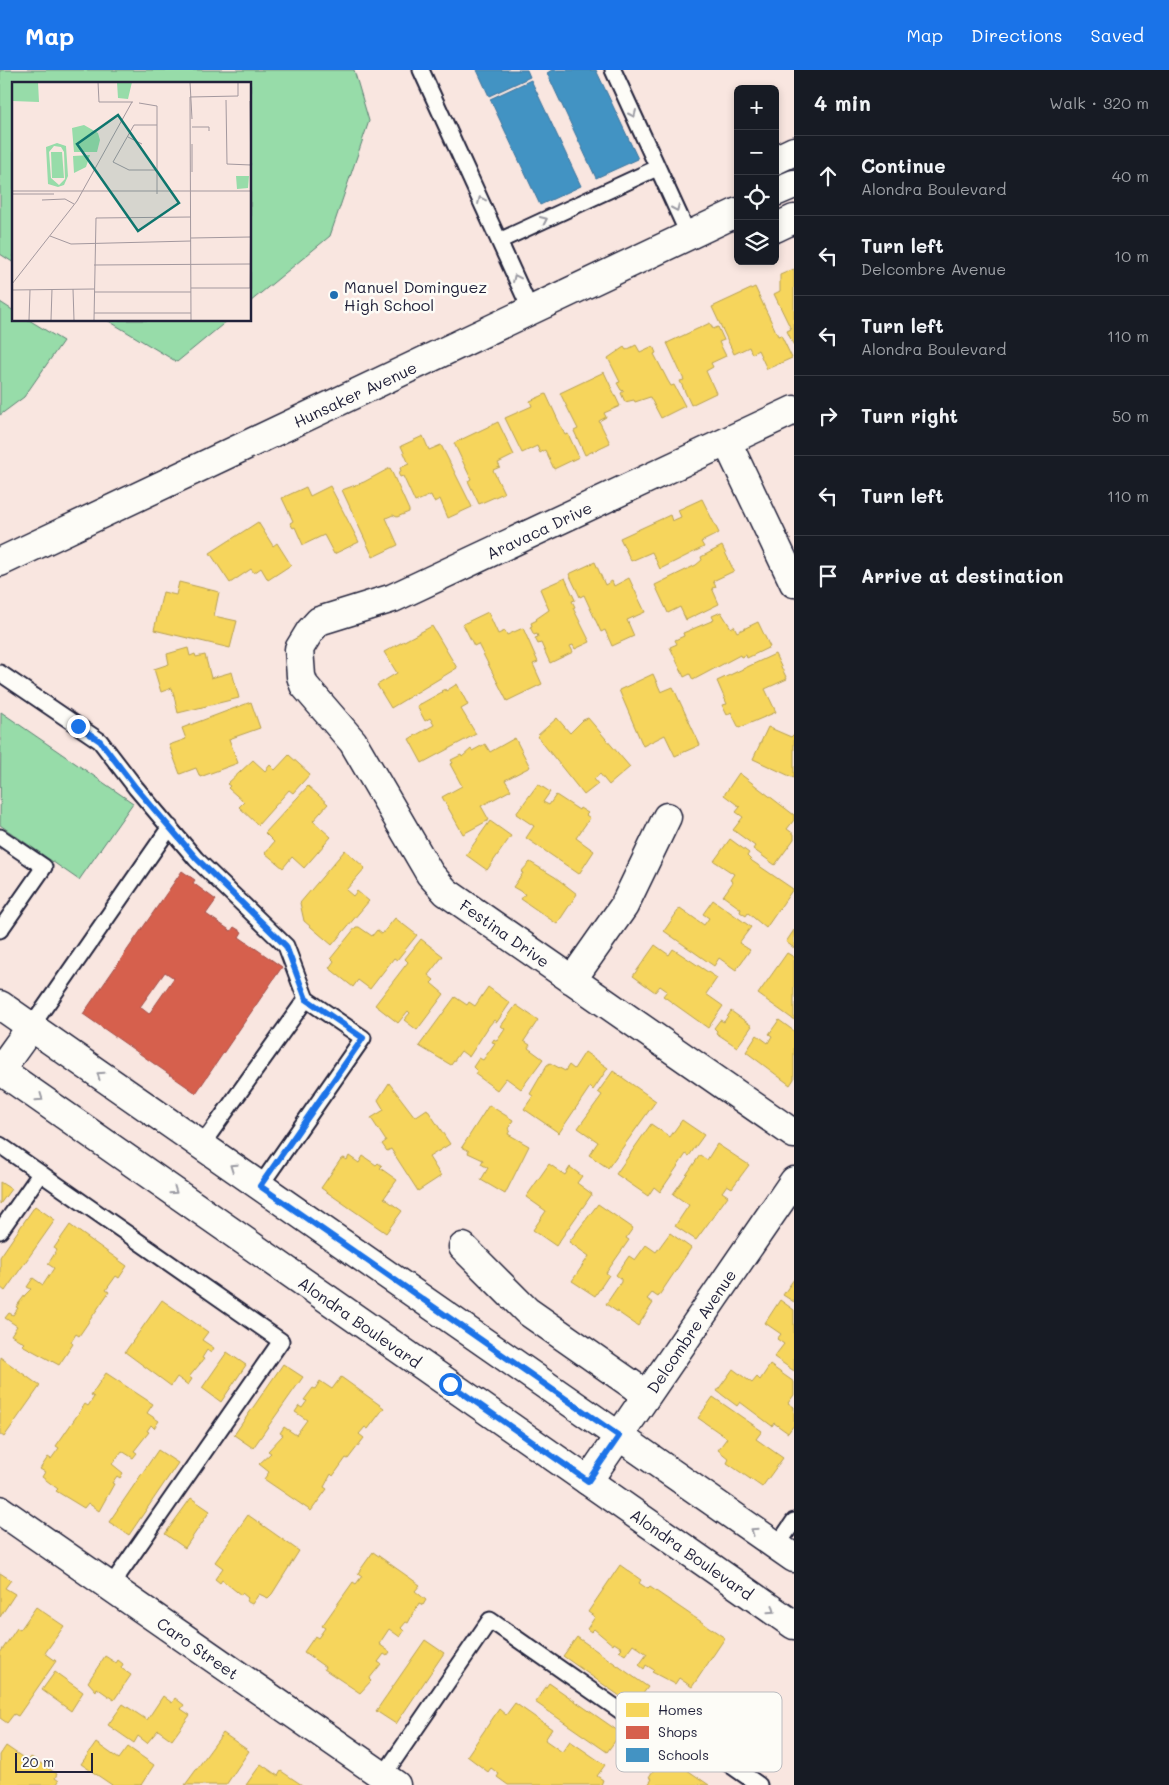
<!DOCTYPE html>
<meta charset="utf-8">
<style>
body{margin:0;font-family:Mali,sans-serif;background:#242831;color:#f1f3f6}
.controls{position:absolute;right:15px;top:15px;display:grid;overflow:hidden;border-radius:8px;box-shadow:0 2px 8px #0003}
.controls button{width:45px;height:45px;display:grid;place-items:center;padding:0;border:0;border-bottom:1px solid #363941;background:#171b24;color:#f1f3f6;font:25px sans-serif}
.scale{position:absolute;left:15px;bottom:12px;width:78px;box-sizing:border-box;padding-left:5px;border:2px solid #22223b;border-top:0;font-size:14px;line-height:18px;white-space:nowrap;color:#22223b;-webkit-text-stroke:4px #fdfcf7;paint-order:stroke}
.stop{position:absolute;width:15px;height:15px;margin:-11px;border:4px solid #1a73e8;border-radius:50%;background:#fff}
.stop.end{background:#1a73e8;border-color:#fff;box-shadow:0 1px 5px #0008}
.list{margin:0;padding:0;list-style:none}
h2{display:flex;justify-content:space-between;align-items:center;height:65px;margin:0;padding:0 20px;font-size:21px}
h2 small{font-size:16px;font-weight:400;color:#9ea1a6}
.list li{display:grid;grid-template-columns:32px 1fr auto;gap:15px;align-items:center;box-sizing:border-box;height:80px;padding:0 20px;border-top:1px solid #363941}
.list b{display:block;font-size:19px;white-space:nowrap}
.list p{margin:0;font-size:16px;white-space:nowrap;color:#9ea1a6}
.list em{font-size:16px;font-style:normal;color:#9ea1a6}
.icon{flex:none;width:28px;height:28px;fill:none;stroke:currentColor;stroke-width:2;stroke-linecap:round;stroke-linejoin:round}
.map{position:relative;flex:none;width:794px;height:1715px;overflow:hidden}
header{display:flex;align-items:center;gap:30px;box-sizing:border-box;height:70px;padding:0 25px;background:#1a73e8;color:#fff}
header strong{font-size:24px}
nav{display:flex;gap:28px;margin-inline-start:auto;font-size:18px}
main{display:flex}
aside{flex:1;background:#171b24}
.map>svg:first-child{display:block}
</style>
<header>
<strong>Map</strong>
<nav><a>Map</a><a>Directions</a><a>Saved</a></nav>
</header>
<main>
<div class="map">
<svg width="794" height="1715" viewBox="0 0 794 1715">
<rect width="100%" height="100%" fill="#f9e6e0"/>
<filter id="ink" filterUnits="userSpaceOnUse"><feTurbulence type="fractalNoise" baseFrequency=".02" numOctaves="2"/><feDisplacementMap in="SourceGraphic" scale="10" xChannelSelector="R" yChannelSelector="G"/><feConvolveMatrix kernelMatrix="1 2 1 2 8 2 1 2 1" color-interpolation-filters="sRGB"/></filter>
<g filter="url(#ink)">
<path fill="#97dca9" stroke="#5c7f72" d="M0,0h354l15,51 -39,115 -80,66v-218h-236v179l-14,-9z
M0,232l14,9v9h15l34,21 -39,56 -24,18z
M107,250h121l-51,42z
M1,642l132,91 -54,77 -79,-55z"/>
<path fill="#f6d55c" stroke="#b69f52" d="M794,199v77l-7,-15 4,-2 -17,-35 6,-3v-16z
M755,217l23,49 3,-1 11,23 -25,11 -9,-19 -6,4 -3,-7 -15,7 -22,-47z
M710,253l3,6 5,-2 6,13 -5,2 7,14 -15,7 2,4 -7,4 10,22 -25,12 -11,-24 4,-1 -17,-37z
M636,275l4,7 13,-6 3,7 -2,1 14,27 3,5 3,-1 11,21 -24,12 -11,-21 -15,5 -1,-2 -9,2 -4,-9 3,-2 -3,-1 -4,-7 3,-1 -12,-24 16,-11 2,3z
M604,302l16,34 -16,7 2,4 -7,4 11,22 -25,12 -11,-24 4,-2 -18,-36z
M546,324l19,41 3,-1 11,23 -25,12 -9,-19 -5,3 -3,-7 -15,7 -17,-35 27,-12 -2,-5z
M498,352l16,33 -16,8 2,4 -7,3 11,23 -25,11 -11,-23 3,-2 -17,-36z
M423,366l6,14 12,-5 31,62 -24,11 -8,-19 -6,3 -3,-7 -16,7 -12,-26 -3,1 -2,-4 3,-2 -1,-3 9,-4 -8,-18z
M390,398l19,42v2l-12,5 -4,-2 -7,3 12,27 -25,12 -31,-67 22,-8z
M330,416l29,56 -25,12 -10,-19 -21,10 -8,-18 -2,1 -3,-5 3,-2 -11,-23 24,-11 4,9z
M702,429l17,34 -18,9 3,5 -44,22 -8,-17 -21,9 -11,-23 50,-23 2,6 9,-4 -3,-7z
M258,452l15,24 4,-3 14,22 -23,15 -7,-12 -7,5 -3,-4 -21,14 -20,-30z
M722,476l12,25 -21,10 3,6 -4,1 7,16 -33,16 -6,-13 -12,6 -13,-28 41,-20 6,-5 -1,-3z
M595,492l10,23 7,-4 2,5 15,-8 16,34 -18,8 7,16 -22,10 -7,-16 -4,2 -17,-37 -4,2 -11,-23z
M565,508l10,22 -3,1 3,6 -2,1 17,34 -15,7 -2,-4 -3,1 3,6 -23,11 -9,-20 -3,1 -3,-6 3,-1 -1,-3 -3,1 -4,-8 2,-1 -1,-3 6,-3 -1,-1 13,-9 -9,-21z
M179,512l40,10 -5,24 23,5 -7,27 -76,-18 9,-38 13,3z
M488,542l10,22 7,-3 2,4 16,-7 15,34 -5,2 9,20 -35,17 -29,-57 -4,2 -11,-22z
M721,542l10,16 3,-2 3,6 21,-10 12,25 -23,11 -1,-3 -5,2 -1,-2 -47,25 -3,-6 -6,3 -14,-30 7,-3 -2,-4 9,-4 -1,-3 31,-13 -2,-4z
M432,556l25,42 -66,40 -14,-23 20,-12 -13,-21z
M188,578l2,8 5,-2 1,3 9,-2 6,23 21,-6 7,26 -61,15 -6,-25 -11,4 -7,-23 15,-5 -2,-10z
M775,584l12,25 -22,10 11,23 -37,16 -8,-16 -4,3 -5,-10 5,-1 -10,-23z
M653,604l8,18 12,-5 27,58 -25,11 -10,-21 -22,11 -24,-56z
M457,614l11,21 -7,4 15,25 -54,29 -13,-24 25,-14 -4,-7 -5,3 -8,-15 25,-14 -1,-1 4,-2 1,2z
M251,632l9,26 -31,11 9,24 -38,14 -4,-9 -16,6 -11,-29 17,-6 -4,-11z
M557,648l13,15 13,-13 5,-2 42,49 -21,18 -9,-11 -6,5 4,5 -14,11 -47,-59z
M768,657l23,10 3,-3v44l-41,-19z
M515,668l15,29 -25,13 6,10 -30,16 8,14 -26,14 -21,-37 20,-11 -12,-22 3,-1 -2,-3 10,-5 1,2 9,-8 1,2 13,-7 5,8z
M289,685l21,19 -17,19 -4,-3 -31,35 -19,-18 5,-5 -16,-14 2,-2 -3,-2 26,-24 12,11 5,-6 5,5z
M739,703l55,42v5l-7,9 7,5v5l-19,26 -22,-16 2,-3 -22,-16 10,-13 -7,-5 4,-5 -16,-12z
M538,714l12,8 -7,10 6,3 7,-10 23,15 1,-2 8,5 -2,2 4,3 -14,20 18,13 -15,23 -53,-36 8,-12 -18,-12z
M308,716l20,18 -15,17 18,16 -27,31 -12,-11 -9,11 -18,-15 9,-11 -9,-9z
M490,751l21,15 -24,34 -21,-15z
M730,769l19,14 -2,3 5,5 41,28 -27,39 -18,-15 -2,3 -6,-4 1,-3 -18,-13 10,-14 -3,-2 4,-6 -20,-13z
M345,780l20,18 -19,22 7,6 4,-5 12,10 -37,44 -28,-24 -4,-18z
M530,792l25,15 22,17 -20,30 -36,-25 4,-5 -12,-7 10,-14 -2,-1z
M713,830l38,27 -12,16 11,7 -14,20 -17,-12 -5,8 -50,-35 16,-23 24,17 5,-7 -6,-4z
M395,848l22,17 -20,25 -3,-2 -24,31 -12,-9 -5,7 -24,-19 5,-7 -3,-3 25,-31h3l13,9 5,-6 5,4z
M794,860v18l-8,-6z
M421,869l22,17 -15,19 6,5 -3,3 13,11 -27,36 -13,-10 6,-7 -2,-2 -10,12 -23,-18 33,-43 -3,-3z
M655,875l14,10 4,-6 44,29 -11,16 17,12 -15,22 -45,-32 4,-5 -7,-5 -5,6 -22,-16z
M787,883l7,4v63l-36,-26z
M488,917l22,16 -13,19 -3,-2 -5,6 -20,31 -8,-6 -10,14 -32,-19 36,-49 12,8 2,-3 6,4z
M516,935l22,15 -14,21 6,4 -2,3 15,11 -22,30 -15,-11 -9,12 -22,-16 2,-3 -4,-4 6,-9 4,2 12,-17 -3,-1 2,-3 3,2 8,-12 -4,-3z
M731,941l21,15 -15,21 -21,-14 1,-2 -3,-3 6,-8 4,2z
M779,950l15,11v48l-4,6 -44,-33 11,-17 11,8 4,-7 -3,-2z
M585,982l23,16 -15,22 -3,-3 -31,46 -35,-24 9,-13 -3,-2 17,-29 3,-2 15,8 4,-6 5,4z
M613,1001l43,30 -48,67 -19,-13 9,-13 -20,-14 24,-33 -4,-3z
M389,1013l26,34 12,-8 23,35 -21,13 12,19 -23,15 -27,-42 -4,2 -5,-7 4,-3 -15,-23 13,-8 -6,-10z
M489,1035l24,15 -5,9 2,1 -2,4 21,12 -24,48 -24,-14 7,-12 -7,-4 2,-4 -15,-7 1,-2 -7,-4z
M682,1050l22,15 -15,21 -3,-2 -26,38 -6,-5 -6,9 -32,-22 35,-50 19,13z
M717,1074l32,21 -17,23 -5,-3 -5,7 6,4 -32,44 -21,-14 14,-21 -16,-11 27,-39 7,5z
M349,1086l10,7 4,-7 13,9 2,-2 4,3 -2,2 17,12 -13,18 18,13 -16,22 -65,-45 20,-29 3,-1 3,2z
M549,1094l16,11 5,-8 12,9 -5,7 15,11 -36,52 -23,-16 13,-19 -20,-14z
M0,1112l11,7 -11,15z
M598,1134l35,24 -7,10 3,2 -23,33 3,2 -14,21 -23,-15 17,-25 -20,-14z
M35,1136l20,14 -50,71 -5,-4v-30z
M70,1155l57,41 -8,12 -3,-2 -10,14 3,2 -30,44 -3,-2 -5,8 2,2 -14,21 -37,-20 2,-2 -13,-8 6,-9 -12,-8 4,-5 4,2 5,-7 -2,-1 9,-12 6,-6 -4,-2 6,-9 10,7 11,-17 -6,-4 9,-14 -3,-2z
M670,1163l21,15 -33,49 -6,-4 -5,6 6,4 -15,23 -32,-22 15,-22v-3l-5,-4 13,-19 6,4 11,-15 10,7z
M794,1209v23l-11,-7z
M162,1230l46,32 -6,8 12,8 -3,5 -4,-3 -5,8 2,1 -15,18 3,2 -4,6 -11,-8 -6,9 -46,-34z
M780,1230l14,10v61l-20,-14 10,-13 -7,-5 4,-5 -16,-11z
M227,1282l19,13 -25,37 -19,-14z
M0,1287l40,29 -36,51 -4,-3z
M283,1294l20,13 -50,71 -19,-13z
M770,1295l24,17v13l-6,8 6,4v18l-6,8 -14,-10 -2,3 -32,-24 -3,4 -20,-15 16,-22 19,14 5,-6 3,3z
M106,1303l47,31 -6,9 12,8 -5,7 -3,-3 -4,6 2,1 -15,19 3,2 -4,5 -11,-7 -10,13 11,9 -3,5 -3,-2 -5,7 2,1 -15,27 -11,-8 -4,5 -28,-17 2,-2 -16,-12 3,-5 -5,-3 8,-12 3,2 8,-11 -3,-2 29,-42 3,2 6,-9 -3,-2z
M341,1307l43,31 -16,21 -3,-2 -6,7 5,4 -16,21 -2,-1 -13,18 -2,-2 -7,13 3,2 -16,22 -47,-32 5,-7 -10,-8 12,-11 -3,-2 15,-16 -3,-2 4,-6 12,8 11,-15 -12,-8 4,-6 3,2 5,-7 -3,-1 9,-12 2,1 5,-8 12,8z
M713,1327l49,34 -6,8 27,19 -21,29 -35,-24 2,-4 -11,-9 9,-12 -29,-20z
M158,1380l20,13 -49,72 -20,-13z
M191,1428l19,13 -25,37 -20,-14z
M248,1445l51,36 -27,43 -4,4 -9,-4 -7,10 -6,-3 2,-3 -6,-5 -1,2 -19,-15 -2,3 -5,-4 8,-11 -8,-6z
M373,1482l47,33 -5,6 11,9 -3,5 -4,-2 -11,20 -2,-1 -5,6 3,3 -4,6 -11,-8 -10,15 11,8 -3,4 -3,-2 -6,8 3,2 -12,15 2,2 -11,12 -36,-24 1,-2 -21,-15 11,-16 3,2 7,-10 -3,-2 31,-44 3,2 6,-8 -4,-3z
M620,1495l21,15 -2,3 9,6 2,-2 75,51 -33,49 -13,-9 -4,6 -23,-12 2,-2 -8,-5 -2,4 -5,-4 8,-11 -14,-10 -8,11 -6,-4 3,-3 -8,-5 -1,2 -19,-16 -3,3 -4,-3 8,-12 -7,-5z
M0,1503l11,7 -6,8 10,6 -15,23z
M36,1537l28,19 -19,27 11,8 -38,55 -4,-2 -7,9 -7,-5v-65l17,-25 3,2z
M577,1567l71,50 -14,19 -71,-50z
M425,1570l19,13 -48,71 -20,-13z
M105,1586l11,7 2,-3 5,4 -2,4 10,7 -17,25 -17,-12 -1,3 -8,-9z
M55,1602l28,20 -12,19 -29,-21z
M549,1613l72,50 -14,19 -72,-50z
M163,1626l9,7 3,-5 9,7 -3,4 9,6 -18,25 -14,-10 -11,13 -9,-7 -4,7 -26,-18 15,-21 24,16z
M515,1633l37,26 -7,11 17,12 8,-11 35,24 -8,11 6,4 -2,5h-93l-11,-8 2,-3 -8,-6 -3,4 -21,-16 32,-47 7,6z
M223,1663l26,18 -23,34h-41z
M96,1673l23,16 9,-12 26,18 -13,20h-29l-31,-21z
M6,1676l22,15 3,-4 26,17 -2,4 4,3 -3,4h-56v-30z
M664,1684l45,31h-61l4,-6 -3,-2z
M261,1694l17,12 3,-5 21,14h-56z"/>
<path fill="#d6604d" stroke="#a04d48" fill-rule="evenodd" d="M182,801l13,9 -2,3 23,17 -10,14 25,17 3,-4 8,5 -3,5 43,30 -86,126 -113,-79zM165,902l9,6 -25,36 -9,-7z"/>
<path fill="#4393c3" stroke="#39719a" d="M477,0h50l3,7 -41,19z
M552,0h44l42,89 -42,19 -49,-105z
M531,10l50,106 -41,19 -50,-106z"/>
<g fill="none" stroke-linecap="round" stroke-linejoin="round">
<g stroke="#22223b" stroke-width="19">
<path id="service" d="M421,0l110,241
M613,0l76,166
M499,171l158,-73
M0,603l100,68 36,47 60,71 90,87 20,53 57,39 -103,148
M0,767l44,30 -44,63
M31,957l139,-200
M0,1075l281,196 -171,246
M201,1076l105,-147
M0,1161l40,-57
M777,1476l17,-25
M383,1706l107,-156 145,101 41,12 20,8 63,44"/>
</g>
<g stroke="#22223b" stroke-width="31">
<path id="minor" d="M775,90l19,-9
M775,122l19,-8
M775,158l19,-9
M794,340l-401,188 -74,23 -9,10 -11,18 2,27 3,9 49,57 77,132 16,18 348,242
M727,372l67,141
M0,492l738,-350
M572,910l52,-74 43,-89
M463,1177l64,64 120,84
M588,1411l206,-300
M0,1440l396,275"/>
</g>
<g stroke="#22223b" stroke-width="31">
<path id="secondary" d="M0,935l794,553
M0,1000l794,555
M0,1000l31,-43"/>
</g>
<use href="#service" stroke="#fdfcf7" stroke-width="15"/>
<use href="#minor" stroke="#fdfcf7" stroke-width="28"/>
<use href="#secondary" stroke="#fdfcf7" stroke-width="28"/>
</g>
<defs><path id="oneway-chevron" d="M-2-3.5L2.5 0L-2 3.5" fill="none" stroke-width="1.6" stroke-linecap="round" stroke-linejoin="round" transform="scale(1.25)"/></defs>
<g stroke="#9a9aa2">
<use href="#oneway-chevron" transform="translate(633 44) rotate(66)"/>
<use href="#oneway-chevron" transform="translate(481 130) rotate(-115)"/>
<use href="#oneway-chevron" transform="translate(676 138) rotate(66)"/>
<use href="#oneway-chevron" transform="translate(544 150) rotate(-25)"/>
<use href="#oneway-chevron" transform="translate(516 208) rotate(-115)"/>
<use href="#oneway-chevron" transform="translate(100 1005) rotate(-145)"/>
<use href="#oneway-chevron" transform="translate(40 1028) rotate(35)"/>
<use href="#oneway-chevron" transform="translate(233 1097) rotate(-145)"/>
<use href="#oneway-chevron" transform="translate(174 1121) rotate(35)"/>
<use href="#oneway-chevron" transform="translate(754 1461) rotate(-145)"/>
<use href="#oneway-chevron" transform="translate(772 1540) rotate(35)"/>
</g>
</g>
<g fill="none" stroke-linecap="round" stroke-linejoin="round" filter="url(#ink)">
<path stroke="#1a73e8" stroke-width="6" d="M78,656l22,15 36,47 60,70 90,88 20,53 57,39 -103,148 359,250 -31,45 -138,-97"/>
</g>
<circle fill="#1f6fb2" stroke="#fdfcf7" stroke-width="2" cx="334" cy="225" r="5"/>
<g text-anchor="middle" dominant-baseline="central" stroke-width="5" stroke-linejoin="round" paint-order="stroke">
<g font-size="16" fill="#22223b" stroke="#fdfcf7" text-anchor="start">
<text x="344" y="216">Manuel Dominguez<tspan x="344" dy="18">High School</tspan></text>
</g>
<g font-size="16" fill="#22223b" stroke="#fdfcf7">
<text transform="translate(355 324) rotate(-25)">Hunsaker Avenue</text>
<text transform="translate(539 460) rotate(-25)">Aravaca Drive</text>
<text transform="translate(505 863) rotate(35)">Festina Drive</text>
<text transform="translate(360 1252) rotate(35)">Alondra Boulevard</text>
<text transform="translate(691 1261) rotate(-56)">Delcombre Avenue</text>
<text transform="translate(692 1484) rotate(35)">Alondra Boulevard</text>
<text transform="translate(198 1578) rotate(35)">Caro Street</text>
</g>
</g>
<g transform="translate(12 12)">
<rect width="239" height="239" fill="#f9e6e0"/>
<path d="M0,0h26l1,20 -27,-1zM105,0h15l-4,17 -10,-1zM72,43l14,8 2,7 -3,12h-23l-2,-24zM45,61l9,3 2,30 -4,9 -6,2 -10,-3 -2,-37zM42,64l7,1 3,5 1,27 -6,6 -8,-7 -2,-26zM39,70h11l2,26h-12zM78,73l-4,12 -12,6 -1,-17zM224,94h13l-1,12 -11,1z" fill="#97dca9" fill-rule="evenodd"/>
<path fill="none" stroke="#a3989e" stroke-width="1" d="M86,0l1,20h34M178,0l2,37M178,15l1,223M178,15l48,-1v-14M214,18l1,64 24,1M238,19l1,83M127,21l18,3v88M145,43h-23l-21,37 16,8h28M180,45h17v4M116,55l14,7M180,62v28M0,109h239M0,112h42M30,118l23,-1 9,5M38,154l21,8 120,-3M179,156l59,-1M82,183l156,-1M0,202l65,-83 55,-99M179,206h60M238,206l1,-97M61,207l1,31M0,208l82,-1M82,210h97M82,231h97M17,238l1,-30M39,238l1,-31M82,238l2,-102 95,-1"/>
<path fill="#0f766e" fill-opacity="0.15" stroke="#0f766e" stroke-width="2.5" d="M106,33l61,88 -41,28 -61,-87z"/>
<rect width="239" height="239" fill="none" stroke="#22223b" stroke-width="2.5"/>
</g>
<rect x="616" y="1622" width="166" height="80" rx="8" fill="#fdfcf7" stroke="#bbbbbf" stroke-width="1"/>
<rect x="626" y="1633" width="23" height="14" fill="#f6d55c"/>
<rect x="626" y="1656" width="23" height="13" fill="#d6604d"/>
<rect x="626" y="1678" width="23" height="14" fill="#4393c3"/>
<g font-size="14" fill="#22223b">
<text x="658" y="1645">Homes</text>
<text x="658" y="1667">Shops</text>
<text x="658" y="1690">Schools</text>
</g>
</svg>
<div class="controls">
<button>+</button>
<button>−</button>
<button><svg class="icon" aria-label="locate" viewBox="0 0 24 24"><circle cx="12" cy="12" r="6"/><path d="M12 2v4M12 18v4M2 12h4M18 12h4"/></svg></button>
<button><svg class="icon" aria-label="layers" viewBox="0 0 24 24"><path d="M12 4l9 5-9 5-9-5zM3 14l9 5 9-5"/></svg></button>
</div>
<div class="scale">20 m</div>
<div class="stop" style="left:450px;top:1314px"></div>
<div class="stop end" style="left:78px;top:656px"></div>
</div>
<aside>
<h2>4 min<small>Walk · 320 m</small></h2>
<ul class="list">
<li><svg class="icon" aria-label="ahead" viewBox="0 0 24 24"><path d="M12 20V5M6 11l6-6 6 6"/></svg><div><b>Continue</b><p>Alondra Boulevard</p></div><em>40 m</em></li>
<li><svg class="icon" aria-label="left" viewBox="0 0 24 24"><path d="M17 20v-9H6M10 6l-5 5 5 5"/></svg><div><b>Turn left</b><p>Delcombre Avenue</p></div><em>10 m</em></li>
<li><svg class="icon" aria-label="left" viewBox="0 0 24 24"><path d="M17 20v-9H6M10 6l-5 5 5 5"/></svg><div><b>Turn left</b><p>Alondra Boulevard</p></div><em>110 m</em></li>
<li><svg class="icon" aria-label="right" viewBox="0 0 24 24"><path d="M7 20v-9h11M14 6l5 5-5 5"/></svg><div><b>Turn right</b></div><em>50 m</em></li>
<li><svg class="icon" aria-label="left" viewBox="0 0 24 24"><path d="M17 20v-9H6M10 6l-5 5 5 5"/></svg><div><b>Turn left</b></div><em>110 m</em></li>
<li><svg class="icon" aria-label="arrive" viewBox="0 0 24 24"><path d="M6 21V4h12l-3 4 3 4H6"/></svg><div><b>Arrive at destination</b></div></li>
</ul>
</aside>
</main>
